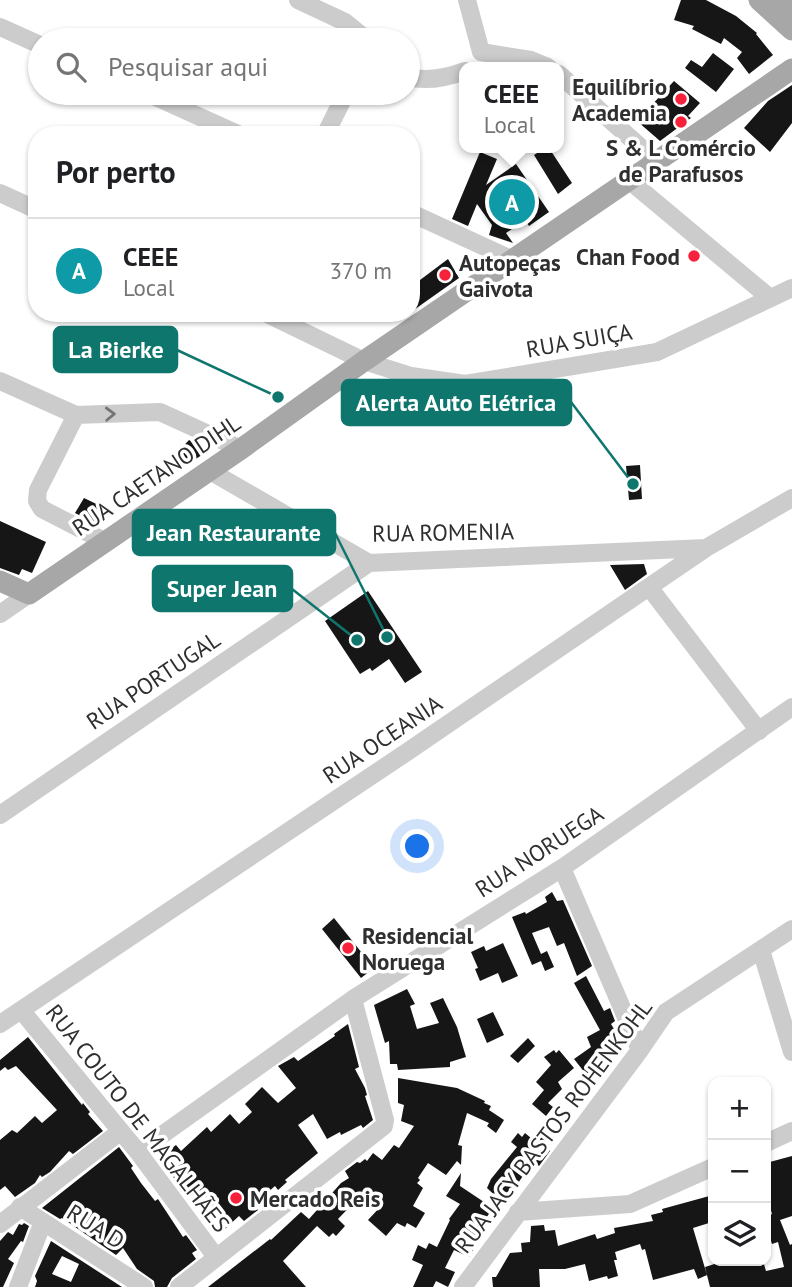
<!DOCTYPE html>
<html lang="pt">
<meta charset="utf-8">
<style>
body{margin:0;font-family:"PT Sans",sans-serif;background:#f2f2f2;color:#202124}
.controls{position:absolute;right:21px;bottom:21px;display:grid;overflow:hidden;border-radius:14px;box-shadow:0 2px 5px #0004}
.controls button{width:63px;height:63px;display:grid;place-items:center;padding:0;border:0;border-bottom:2px solid #e0e0e0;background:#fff;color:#202124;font:35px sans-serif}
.you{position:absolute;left:418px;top:847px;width:24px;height:24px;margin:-18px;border:5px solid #fff;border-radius:50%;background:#1a73e8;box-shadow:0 0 0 10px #1a73e833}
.badge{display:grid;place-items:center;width:46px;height:46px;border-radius:50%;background:#d93025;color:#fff;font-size:23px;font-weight:700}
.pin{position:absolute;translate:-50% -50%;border:4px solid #fff;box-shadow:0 2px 7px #0006}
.popup{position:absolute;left:459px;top:62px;width:105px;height:91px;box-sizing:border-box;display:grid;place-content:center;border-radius:14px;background:#fff;filter:drop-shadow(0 2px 5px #0005);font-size:23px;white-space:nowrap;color:#757577}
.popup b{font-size:26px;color:#202124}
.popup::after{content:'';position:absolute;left:50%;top:100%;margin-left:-14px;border:14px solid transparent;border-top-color:#fff}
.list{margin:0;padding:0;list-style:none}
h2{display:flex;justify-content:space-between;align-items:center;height:91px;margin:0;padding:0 28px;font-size:30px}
h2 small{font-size:23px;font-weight:400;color:#757577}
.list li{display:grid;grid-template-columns:46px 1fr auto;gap:21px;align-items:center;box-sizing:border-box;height:105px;padding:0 28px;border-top:2px solid #e0e0e0}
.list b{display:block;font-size:26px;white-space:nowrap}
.list p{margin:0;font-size:23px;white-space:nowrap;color:#757577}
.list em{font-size:23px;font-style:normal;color:#757577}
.icon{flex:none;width:38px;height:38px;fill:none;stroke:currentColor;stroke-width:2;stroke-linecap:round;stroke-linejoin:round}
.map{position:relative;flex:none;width:792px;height:1287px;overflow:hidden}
.search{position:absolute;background:#fff;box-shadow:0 2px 5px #0004;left:28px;top:28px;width:392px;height:77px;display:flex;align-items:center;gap:18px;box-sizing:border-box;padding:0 24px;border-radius:38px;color:#757577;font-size:26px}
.panel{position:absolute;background:#fff;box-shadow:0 2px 5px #0004;left:28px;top:126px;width:392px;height:196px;border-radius:28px}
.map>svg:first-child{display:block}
</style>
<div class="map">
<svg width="792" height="1287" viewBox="0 0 792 1287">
<rect width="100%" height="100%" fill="#fff"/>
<path fill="#161616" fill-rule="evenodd" d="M681,0h25l30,16 21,17 -1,1 17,21 -24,19 -12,-16 5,-6 -18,-14 -3,6 -29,-15 2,-3 -20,-6z
M713,53l21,16 -18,23 -31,-24 6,-8 11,7z
M674,81l26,22 -12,13 3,2 -31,23 -23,-20z
M792,85v38l-22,29 -26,-24 24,-27z
M545,148h4l23,35 -14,11 -24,-39z
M480,152l17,7 -11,26 30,-21 33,48 -20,14 -4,-6 -19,13 7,10 -24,-8 3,-10 -15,-21 -9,22 -16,-7z
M448,259l11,19 -48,34v-29l3,-6 6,3z
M189,440l19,11 -26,17 -13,-7z
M640,465l2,34 -13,1 -3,-34z
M84,498l29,14 -16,12 -22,-11z
M0,521l46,21 -14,31 -10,-4 -3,6 -19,-7z
M644,564l3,10 -22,16 -15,-25z
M368,591l54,81 -17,11 -16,-24 -17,12 -2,-3 -10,6 -35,-53z
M552,892l5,9 6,-1 29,66 -15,10 -13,-33 -7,3 -8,-19 -17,6 9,21 6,-3 7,16 -9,4 -4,-10 -9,4 -20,-48 13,-5 1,2 21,-12 -2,-5z
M334,918l40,50 -13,10 -39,-49z
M503,943l15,33 -16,7 -4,-10 -18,8 -5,-12 3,-1 -7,-16 13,-6 2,5z
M586,976l18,35 6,-3 5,13 -4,3 11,18 -16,9 3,5 -15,8 5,7 -10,7 -15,-19 17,-12 -4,-10 13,-7 -26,-47z
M407,989l8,15 -5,2 7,23 22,-6 -9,-20 13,-5 14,29 9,30 -16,5v5l-52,3 -1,-6h-7l-1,-23 -4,2 -11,-38z
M493,1012l11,23 -17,8 -10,-24z
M348,1024l11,43 -4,2 10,19 2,7 -2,1 8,24 -10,8 -2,-3 -20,10 -1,-3 -13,7 -14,-25 -15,11 20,28 -33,27 2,2 -9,8 -3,-4 -22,19 5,5 -14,11 -5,-5 -15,14 -16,-18 5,-4 -16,-18 -2,-2 -6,4 -11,-13 -2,2 -11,-16 5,-4 -5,-8 11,-8 5,6 26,-24 4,5 19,-18 9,10 13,-12 -7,-8 17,-17 16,16 18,-15 -18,-22 16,-9 4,4 37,-25 -1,-2z
M28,1037l54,68 1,-2 7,9 -2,2 15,17 -30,23 -4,-3 -19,21 -8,5 -2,-2 -5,8 -20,14 -10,-11 -5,4v-50l12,-10 5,3 18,-17 7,7 15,-13 -41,-44 -8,4 -3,-3 -5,4v-11z
M528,1038l7,8 -17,17 -8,-7z
M554,1050l2,3 3,-3 15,18 -16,14 4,7 -14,14 5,4 -7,9 -14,-12 12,-14 -8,-8 15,-17 -7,-8z
M398,1078l59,10 28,13 -1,2 7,3 -2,4 15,10 -8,13 -9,-7 2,-3 -22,-10 -9,32 4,1 -1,19 -4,-4 -11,14 -18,-12 -10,15 2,2 -3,3 6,5 -10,18 12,7 -9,15 -9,-5 -2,4 -8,-4 -11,13 -18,-16 14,-15 -17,-14 -27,28 7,7 -9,10 -3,-3 -4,4 -12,-11 -34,35 23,26h-98l62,-48 1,1 30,-28 8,7 32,-36 8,-5 -4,-7 12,-9 3,1 5,-4 2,2 6,-8 9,7 12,-15 5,3 15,-22 -13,-5 3,-16 -6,-2z
M544,1121l10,8 -11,16 7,6 -11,15 -6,-5 -29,43 -17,-16 4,-9 26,-32 -6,-5 7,-9 4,4 3,-4 6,5z
M119,1147l14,19 -2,2 10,15 14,18 3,-2 25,38 3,-2 11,15 -5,3 4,6 -24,19 -5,9h-12l-1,-6 -17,-12 -14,-21 -7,7 -54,-37 -2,1 -18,-11z
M792,1156v60l-12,4 10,25 2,-1v43h-82l-5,-20 19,-6h39l3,10 18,-4 -6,-25 -6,2 -3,-9 -3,1v-19l6,-3 -6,-20v-31z
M461,1173l-1,13 33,22 -11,16 4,2 -17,31 -15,-7 -9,18 10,4 -7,15 -12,-6 -3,6h-20l10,-22 -11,-5 6,-15 8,4 3,-6 8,4 13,-27 -1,-1 11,-15 -14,-8z
M713,1195v23l-5,1 1,4 -16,5 14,47 -9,4 -4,-10 -41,11 -8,-31 -3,1 -2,-6 -25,8 2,8h-3l4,16 -10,3 -1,-3 -18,5 -4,-17 -20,5h-26l1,18h-47l-1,-10h4l14,-24 12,-1 -1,-9 9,-1 1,-16 13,-1 1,6 10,-1 3,16 37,-12 2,5 18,-6 -1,-5 39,-7 -2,-6 12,-3 -1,-3z
M24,1223l5,3 -6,16 -2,-1 -13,18 6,4 -11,24h-3v-46l8,-9 5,3 6,-11 3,1z
M51,1241l71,46h-87l2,-6 -2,-5zM62,1256l17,8 -8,18 -19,-8z"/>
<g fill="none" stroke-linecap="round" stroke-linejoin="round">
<path stroke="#ccc" stroke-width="18" d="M298,0l47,22 22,18
M467,0l14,52
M0,27l40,18
M481,52l50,8 17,7
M559,74l98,88
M408,77c19,5 38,1 57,-6
M147,93l93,42
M325,135l21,-42
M630,181l140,117
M0,193l37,17
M411,213l102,47
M265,313l99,48 47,15 54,8 192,-32 135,-64
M0,381l76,34 84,-3 81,37
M76,415l-38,75 -1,11 5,8 64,33
M210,471l159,92 337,-15
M649,587l110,144
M0,614l29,-20
M0,815l369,-252
M562,868l78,182
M761,950l31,102
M21,1010l117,142 78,105
M0,1024l407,-272 299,-204 86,-50
M766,1143l26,-12
M138,1152l215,-153 209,-131 230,-161
M20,1207l124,80
M518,1212l112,-8 83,-37
M0,1224l121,-93
M18,1287l25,-65
M179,1287l205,-161 1,-6 -32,-121
M463,1287l177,-237 26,-38 126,-83"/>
<path stroke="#a7a7a7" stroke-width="21" d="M759,0l33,30
M785,0l7,6
M0,581l29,13 212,-145 123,-88 428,-292"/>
</g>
<defs><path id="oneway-chevron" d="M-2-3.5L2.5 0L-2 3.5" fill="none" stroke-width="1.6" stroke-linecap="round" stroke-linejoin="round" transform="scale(1.75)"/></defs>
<use stroke="#767676" href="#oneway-chevron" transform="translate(110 414) rotate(-2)"/>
<g fill="#f6223b" stroke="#fff" stroke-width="2.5">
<circle cx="681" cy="99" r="7"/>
<circle cx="681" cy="122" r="7"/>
<circle cx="694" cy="256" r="7"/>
<circle cx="445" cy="275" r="7"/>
<circle cx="348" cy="948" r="7"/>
<circle cx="236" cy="1198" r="7"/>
</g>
<g text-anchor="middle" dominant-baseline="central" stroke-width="7" stroke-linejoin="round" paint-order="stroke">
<g font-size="23" font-weight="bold" fill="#2f2f2f" stroke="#fff" text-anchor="start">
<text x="667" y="86" text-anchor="end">Equilíbrio<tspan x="667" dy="26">Academia</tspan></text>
<text x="681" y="147" text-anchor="middle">S &amp; L Comércio<tspan x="681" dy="26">de Parafusos</tspan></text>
<text x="680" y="256" text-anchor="end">Chan Food</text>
<text x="459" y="262">Autopeças<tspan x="459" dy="26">Gaivota</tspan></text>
<text x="362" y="935">Residencial<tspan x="362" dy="26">Noruega</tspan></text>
<text x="250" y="1198">Mercado Reis</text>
</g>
<g font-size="23" fill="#2f2f2f" stroke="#fff">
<text transform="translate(579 340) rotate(-10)">RUA SUIÇA</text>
<text transform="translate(156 475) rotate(-34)">RUA CAETANO DIHL</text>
<text transform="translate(443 532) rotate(-1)">RUA ROMENIA</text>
<text transform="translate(153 680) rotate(-34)">RUA PORTUGAL</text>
<text transform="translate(382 739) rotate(-34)">RUA OCEANIA</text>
<text transform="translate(539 851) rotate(-33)">RUA NORUEGA</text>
<text transform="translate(138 1118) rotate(52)">RUA COUTO DE MAGALHÃES</text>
<text transform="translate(553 1126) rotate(-53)">RUA JACY BASTOS ROHENKOHL</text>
<text transform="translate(96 1226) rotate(32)">RUA D</text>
</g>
</g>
<path fill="none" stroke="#0f766e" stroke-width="2.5" d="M278 397L177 350M633 484L571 402M387 637L335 533M357 640L292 589"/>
<g fill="#0f766e" stroke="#fff" stroke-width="2.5">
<circle cx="278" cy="397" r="7"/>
<circle cx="633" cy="484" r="7"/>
<circle cx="387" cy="637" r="7"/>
<circle cx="357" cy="640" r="7"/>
</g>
<g fill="#0f766e" stroke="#0f766e" stroke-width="2.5">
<rect x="54" y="327" width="123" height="45" rx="7"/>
<rect x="342" y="380" width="229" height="45" rx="7"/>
<rect x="133" y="510" width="202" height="45" rx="7"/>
<rect x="153" y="566" width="139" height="45" rx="7"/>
</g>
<g font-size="24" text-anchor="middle" font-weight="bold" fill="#fff">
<text x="116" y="358">La Bierke</text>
<text x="456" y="411">Alerta Auto Elétrica</text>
<text x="234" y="541">Jean Restaurante</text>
<text x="222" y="597">Super Jean</text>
</g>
</svg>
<div class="controls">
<button>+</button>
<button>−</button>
<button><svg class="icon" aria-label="layers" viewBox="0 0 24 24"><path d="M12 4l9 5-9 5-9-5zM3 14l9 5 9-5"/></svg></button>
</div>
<div class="you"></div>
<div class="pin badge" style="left:512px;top:202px;background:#0f9aa8">A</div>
<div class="popup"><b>CEEE</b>Local</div>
<div class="search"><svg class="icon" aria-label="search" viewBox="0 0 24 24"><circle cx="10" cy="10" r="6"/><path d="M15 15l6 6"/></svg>Pesquisar aqui</div>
<section class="panel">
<h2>Por perto<small></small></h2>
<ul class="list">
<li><span class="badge" style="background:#0f9aa8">A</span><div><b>CEEE</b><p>Local</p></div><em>370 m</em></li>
</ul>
</section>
</div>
